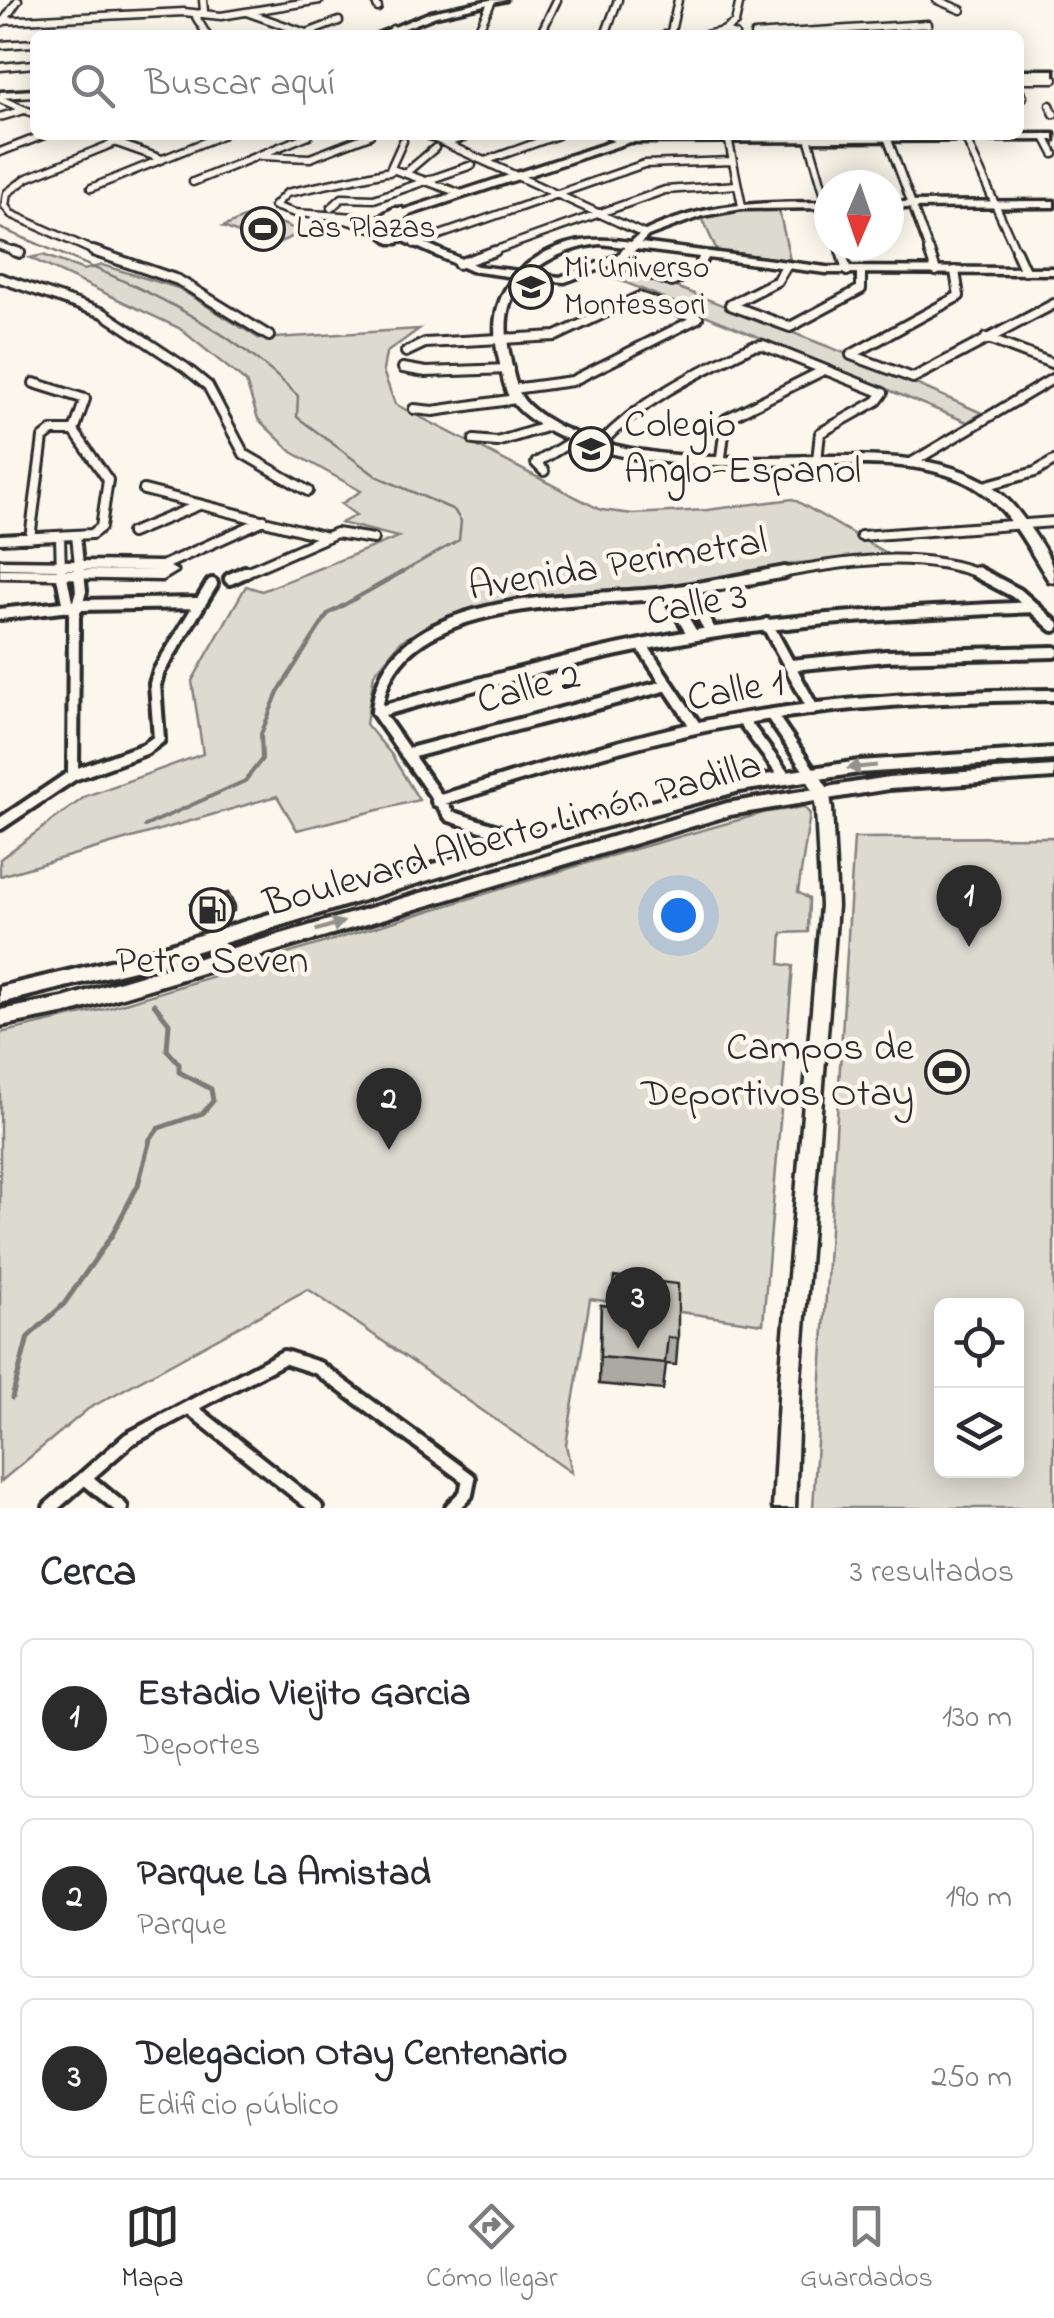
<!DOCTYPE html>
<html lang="es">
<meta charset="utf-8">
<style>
body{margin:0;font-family:"Indie Flower",sans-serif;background:#f2f2f3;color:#2b2b33}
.controls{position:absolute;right:30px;bottom:30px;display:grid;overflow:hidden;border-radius:15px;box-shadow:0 5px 25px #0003}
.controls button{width:90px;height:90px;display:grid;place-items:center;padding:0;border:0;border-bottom:2px solid #e1e1e2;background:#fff;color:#2b2b33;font:50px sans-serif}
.compass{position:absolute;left:814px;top:170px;width:90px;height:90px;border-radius:50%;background:#fff;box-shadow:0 5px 25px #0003;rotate:182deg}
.you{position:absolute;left:678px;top:915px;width:35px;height:35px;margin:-25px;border:8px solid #fff;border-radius:50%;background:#1a73e8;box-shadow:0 0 0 15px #1a73e833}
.badge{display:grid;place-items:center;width:65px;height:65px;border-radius:50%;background:#2b2b2b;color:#fff;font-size:32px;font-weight:700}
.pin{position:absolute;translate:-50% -82px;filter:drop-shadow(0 2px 5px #0008)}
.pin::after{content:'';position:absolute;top:52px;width:35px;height:30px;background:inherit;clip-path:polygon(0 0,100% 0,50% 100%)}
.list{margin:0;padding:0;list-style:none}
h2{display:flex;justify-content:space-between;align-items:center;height:130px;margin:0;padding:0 40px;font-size:42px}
h2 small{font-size:32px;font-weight:400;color:#7c7c81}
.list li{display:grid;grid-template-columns:65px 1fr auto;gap:30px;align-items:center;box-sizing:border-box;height:160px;margin:0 20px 20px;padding:0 20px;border:2px solid #e1e1e2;border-radius:15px}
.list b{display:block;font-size:38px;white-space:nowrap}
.list p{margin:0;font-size:32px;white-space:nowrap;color:#7c7c81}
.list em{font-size:32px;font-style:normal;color:#7c7c81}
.icon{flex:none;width:55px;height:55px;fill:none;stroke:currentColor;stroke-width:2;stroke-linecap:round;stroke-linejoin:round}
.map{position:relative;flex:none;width:1054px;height:1508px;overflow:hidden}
.search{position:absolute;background:#fff;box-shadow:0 5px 25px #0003;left:30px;right:30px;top:30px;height:110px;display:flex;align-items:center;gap:25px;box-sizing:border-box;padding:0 35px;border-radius:15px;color:#7c7c81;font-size:38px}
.sheet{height:670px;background:#fff}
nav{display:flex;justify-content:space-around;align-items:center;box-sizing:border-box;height:140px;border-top:2px solid #e1e1e2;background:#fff;font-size:28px;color:#7c7c81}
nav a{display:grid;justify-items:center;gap:5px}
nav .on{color:#2b2b2b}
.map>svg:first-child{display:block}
</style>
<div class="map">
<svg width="1054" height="1508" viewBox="0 0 1054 1508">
<rect width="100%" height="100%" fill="#fbf7ec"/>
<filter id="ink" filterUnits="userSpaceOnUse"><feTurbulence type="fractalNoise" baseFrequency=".01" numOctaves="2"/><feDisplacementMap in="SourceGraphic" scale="20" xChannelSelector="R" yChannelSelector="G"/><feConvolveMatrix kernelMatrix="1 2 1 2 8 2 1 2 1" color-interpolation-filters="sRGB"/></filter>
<g filter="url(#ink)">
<path fill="#dddad0" stroke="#84827e" stroke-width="2.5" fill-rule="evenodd" d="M740,210h39l11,50 -73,-9 -16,-35z
M255,213l48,19 -32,14 -48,-19z
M43,255l41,15 18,-5 76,23 82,51 159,-10 -33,24 -3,18 12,33 206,106 32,4 74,-4 86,-11 103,60 -99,4 -110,26 -203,22 -55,15 -28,15 -27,33 -8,50 25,30 28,46 -122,30 -20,-34 -277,80v-17l86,-63 117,-42 -11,-73 54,-95 16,5 136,-54 -57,-14 15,-8 -15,-11 20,-13 -69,-39 -34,-33 -12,-37 -67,-54 -149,-70z
M615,263l232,91 135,59 -15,9 -370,-151z
M804,807l6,7 -12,78 11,7 -1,33 -26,1 -2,31 13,2 -30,358 -173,-25 -24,146 6,28 -264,-184 -220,120 -88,73v-449l105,-24 505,-153 157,-44z
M1054,837v671h-241l41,-670zM942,1306h74v164h-74z"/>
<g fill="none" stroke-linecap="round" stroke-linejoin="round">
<path stroke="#7b7a75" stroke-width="2.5" d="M0,228c107,46 214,83 298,168l-1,21 79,59 78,34 7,11 -2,19 -62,35"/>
<path stroke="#7b7a75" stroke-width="4" d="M145,826l100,-45 17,-22 -1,-25 17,-42 50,-78 74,-42"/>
<path stroke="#7b7a75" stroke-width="5" d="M12,1398l16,-61 36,-33 48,-69 26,-50 12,-46 9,-11 44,-15 10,-12 -2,-12 -32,-17v-8l-12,-14 2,-27 -15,-19"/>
<g stroke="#2b2b2b" stroke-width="11">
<path id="street-far3" d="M203,0l1,11 -8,6 11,18
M375,0l3,8
M937,0l24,10
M249,13l57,20
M0,21l184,-9 37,4 99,-16
M3,22l15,-22
M393,29l19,6
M723,31l12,-8 5,-23
M302,35l37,-14
M476,35l15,-32
M540,35l17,-35
M605,35l13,-35
M664,35l7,-3 7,-32
M705,35l18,-4 12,4
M754,35l174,-11
M0,45l35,-2
M0,67l35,-3
M1019,79h35
M1019,89l4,8
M0,99l35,15
M1050,105l4,9
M0,117l24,-7
M427,135l217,99
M608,135l11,5
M728,137l14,69
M808,137l21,73
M887,137l43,116
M965,137l52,116
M1045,137l9,17
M117,143l45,16
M447,143l24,-8
M0,152l44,-17
M261,156l49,2 60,-23
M485,161l73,-26
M408,171l27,-23
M389,172l14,-31
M193,182l116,-47
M91,188l131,-53
M331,208l11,-10 32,1 98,-34
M342,219l36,11
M386,219l-91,-6 -21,-7 13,-13 108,-23 67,24
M414,244l230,-80 88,-3
M839,245l3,8
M0,246l20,7
M98,253l-87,-39 -6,-8 2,-13 20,-15 107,-43
M488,253l177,-63 72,-5"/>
</g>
<g stroke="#2b2b2b" stroke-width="14">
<path id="street-far2" d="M14,251l6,2
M93,251l85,29 91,56
M841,251l6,20
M929,251l7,20
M1016,251l9,20
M613,261l59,21 25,-12 8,-15
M458,264l37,-13
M786,266l-9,15 -47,24 60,22 71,-38v-18
M955,271l4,25 -108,59 62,23 141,-74
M0,278l103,35 83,55 22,18 36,68 64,37
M986,338l68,26
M406,352l19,-9 131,-7 83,-39 59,21 -126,63 -59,8
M403,368l23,4 83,-3
M414,409l19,2 83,-12
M474,440l23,2 52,-16
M598,446c44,-47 97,-72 154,-100l11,-1 120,48 -6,8 -57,32 -3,27
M721,457l5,-38 98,-49
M911,463l143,-85
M544,471l-8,-8 41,-25
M984,486l51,-14 19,-11
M144,490l183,47
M131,533l68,-28
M76,535l4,40
M60,536l1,39
M861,536l193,-14
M30,538l13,-100 9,-7h22
M1,539l91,-5 9,-7 7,-47 -34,-49 11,-32 -51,-16
M162,566l102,-46
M239,575l97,-42 37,6
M771,575c67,-13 146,-27 212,0"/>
</g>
<g stroke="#2b2b2b" stroke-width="18">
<path id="street-far1" d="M61,572l7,35
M976,572l42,22 36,32
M230,579l15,-7
M688,590l23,42
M668,593l25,42
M0,614l80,-9 117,-2
M767,624l46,85
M642,646l54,81
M791,665l95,-9 168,-4
M377,712c112,-31 224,-63 339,-80 106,-16 212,-20 318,-25
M772,716l39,57
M742,719l43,58
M406,754l262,-69
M73,775l1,-159 7,-25 -2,-19
M437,801c101,-30 200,-64 304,-82 103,-18 208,-23 313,-24
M0,824l73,-49 72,-26 14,-10 -4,-55 4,-13 53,-87
M526,840l-76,-24 -73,-104c8,-118 194,-110 279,-118 43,-5 86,-14 129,-22"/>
</g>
<g stroke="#2b2b2b" stroke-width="20">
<path id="street" d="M190,1408l126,100
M85,1478l36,30
M50,1508l79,-69 155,-82 34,11 151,111 -3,15 -14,14"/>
</g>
<g stroke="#2b2b2b" stroke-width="7">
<path id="secondary" d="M490,0h16l-70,16 -49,19h-12l56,-23z
M1019,70h35v6h-35z
M35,90v6l-35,2v-6z
M1054,134v6l-424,2 -221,73 -14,11 5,6 77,34 42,5c34,-30 68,-35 112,-29 12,-12 25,-16 41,-22 51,-19 103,-17 157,-18v6l-87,1 -40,7 -54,20 -7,7 185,24 228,1v6l-228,-1 -190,-24 -11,11 -60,22 -41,-3c-20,22 -20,50 -14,78 2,12 5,26 10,37 7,14 28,26 41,33 82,38 176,30 263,29 52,0 111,-1 158,24 20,11 35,28 48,48 12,18 24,32 24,54l-5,-1c-27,-42 -45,-86 -96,-104 -38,-14 -81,-13 -121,-13 -89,0 -189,10 -272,-28 -17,-8 -38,-20 -49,-36 -6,-9 -9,-25 -11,-36 -8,-31 -8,-61 14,-87l-43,-6 -74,-33 2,3 -1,2h-8l-17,-13v-10l21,-12h8l1,2 226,-74zM600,244l25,3 -8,9 -57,21 -30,-4c21,-17 43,-26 70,-29z
M1054,201v6l-165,1v-6z
M0,560l162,2 15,9 -15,9 -162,-3v-8l161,2 -161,-3z
M811,768l5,2 13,20 3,19 5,97 -37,474 -5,128h-22l7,-128 41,-474 -5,-97 -3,-19 -10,-17z"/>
</g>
<g stroke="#2b2b2b" stroke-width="8">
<path id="highway" d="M1054,748v12l-195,13 -119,18 -168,45 -430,132 -142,35v-16l131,-31 427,-130 181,-47 120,-18z
M1054,766v12l-165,11 -159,26 -658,197 -72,14v-16l63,-12 664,-195 162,-26z"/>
</g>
<use href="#street-far3" stroke="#fbf7ec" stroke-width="6"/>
<use href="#street-far2" stroke="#fbf7ec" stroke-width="8"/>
<use href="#street-far1" stroke="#fbf7ec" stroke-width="10"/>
<use href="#street" stroke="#fbf7ec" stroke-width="12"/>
<use href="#secondary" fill="#fbf7ec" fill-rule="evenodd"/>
<use href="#highway" fill="#fbf7ec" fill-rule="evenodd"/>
</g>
<path fill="#aba9a2" stroke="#2b2b2b" stroke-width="2.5" d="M601,1305l9,1 68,33 -2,26 -10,-1 -3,26 -64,-6z"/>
<path fill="#8b8984" stroke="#2b2b2b" stroke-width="2.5" d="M234,904v7l-38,10 -1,-6z"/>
<path fill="#c7c4bc" stroke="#2b2b2b" stroke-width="2.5" d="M228,893l6,11 -39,11 -5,-11z
M614,1277l64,7v55l-10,-2 -3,26 -65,-6 1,-52 9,1z"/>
<defs><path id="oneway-solid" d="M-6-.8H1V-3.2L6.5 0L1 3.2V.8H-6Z" transform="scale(2.5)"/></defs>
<g fill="#93918c">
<use href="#oneway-solid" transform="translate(862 767) rotate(174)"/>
<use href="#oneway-solid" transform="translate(330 926) rotate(-17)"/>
</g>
</g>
<defs>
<g id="stadium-ring" transform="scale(2.25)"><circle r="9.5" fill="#fbf7ec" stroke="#2b2b2b" stroke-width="1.5"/><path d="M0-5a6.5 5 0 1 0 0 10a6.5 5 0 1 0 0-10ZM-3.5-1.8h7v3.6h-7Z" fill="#2b2b2b"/></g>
<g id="school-ring" transform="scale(2.25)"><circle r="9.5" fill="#fbf7ec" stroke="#2b2b2b" stroke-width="1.5"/><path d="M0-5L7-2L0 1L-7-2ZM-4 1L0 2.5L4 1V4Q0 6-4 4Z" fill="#2b2b2b"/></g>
<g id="fuel-ring" transform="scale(2.25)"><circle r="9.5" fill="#fbf7ec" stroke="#2b2b2b" stroke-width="1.5"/><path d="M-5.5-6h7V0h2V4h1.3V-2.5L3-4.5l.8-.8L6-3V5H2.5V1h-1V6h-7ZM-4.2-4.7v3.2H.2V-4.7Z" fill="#2b2b2b"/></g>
</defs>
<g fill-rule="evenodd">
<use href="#stadium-ring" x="263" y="229"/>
<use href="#school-ring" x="531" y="287"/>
<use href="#school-ring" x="591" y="449"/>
<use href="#fuel-ring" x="212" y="910"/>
<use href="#stadium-ring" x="947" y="1072"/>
</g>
<g text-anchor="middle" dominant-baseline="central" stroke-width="9" stroke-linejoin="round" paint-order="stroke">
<g font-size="32" fill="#2b2b2b" stroke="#fbf7ec" text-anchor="start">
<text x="296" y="229">Las Plazas</text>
<text x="564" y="269">Mi Universo<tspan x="564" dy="37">Montessori</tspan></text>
</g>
<g font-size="40" fill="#2b2b2b" stroke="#fbf7ec" text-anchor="start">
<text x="624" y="426">Colegio<tspan x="624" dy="46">Anglo-Espanol</tspan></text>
<text x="212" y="962" text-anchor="middle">Petro Seven</text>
<text x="914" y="1049" text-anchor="end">Campos de<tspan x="914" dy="46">Deportivos Otay</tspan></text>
</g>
<g font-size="40" fill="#2b2b2b" stroke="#fbf7ec">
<text transform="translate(618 566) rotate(-9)">Avenida Perimetral</text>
<text transform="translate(697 606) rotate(-10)">Calle 3</text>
<text transform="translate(529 690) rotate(-15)">Calle 2</text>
<text transform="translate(736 692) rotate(-10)">Calle 1</text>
<text transform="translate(513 836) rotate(-16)">Boulevard Alberto Limón Padilla</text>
</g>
</g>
</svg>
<div class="controls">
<button><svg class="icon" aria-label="locate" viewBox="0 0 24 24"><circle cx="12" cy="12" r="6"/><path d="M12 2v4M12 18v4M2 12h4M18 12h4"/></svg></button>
<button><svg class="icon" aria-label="layers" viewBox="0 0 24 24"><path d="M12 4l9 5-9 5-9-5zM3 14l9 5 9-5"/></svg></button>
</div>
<svg class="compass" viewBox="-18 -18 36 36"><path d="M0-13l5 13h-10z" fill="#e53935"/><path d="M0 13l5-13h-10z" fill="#7c7c81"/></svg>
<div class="you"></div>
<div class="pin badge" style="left:969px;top:947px">1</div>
<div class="pin badge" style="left:389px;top:1150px">2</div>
<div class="pin badge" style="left:638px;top:1349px">3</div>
<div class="search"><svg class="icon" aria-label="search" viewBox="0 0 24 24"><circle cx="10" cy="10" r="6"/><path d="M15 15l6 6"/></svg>Buscar aquí</div>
</div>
<section class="sheet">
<h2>Cerca<small>3 resultados</small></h2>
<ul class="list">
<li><span class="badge">1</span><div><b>Estadio Viejito Garcia</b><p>Deportes</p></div><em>130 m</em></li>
<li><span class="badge">2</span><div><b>Parque La Amistad</b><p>Parque</p></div><em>190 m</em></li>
<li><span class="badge">3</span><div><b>Delegacion Otay Centenario</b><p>Edificio público</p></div><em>250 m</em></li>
</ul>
</section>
<nav>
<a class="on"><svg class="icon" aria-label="map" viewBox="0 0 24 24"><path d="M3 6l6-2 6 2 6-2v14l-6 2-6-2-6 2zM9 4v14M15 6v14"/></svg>Mapa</a>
<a><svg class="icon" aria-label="directions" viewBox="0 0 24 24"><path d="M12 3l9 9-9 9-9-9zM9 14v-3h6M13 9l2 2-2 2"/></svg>Cómo llegar</a>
<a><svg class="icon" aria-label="saved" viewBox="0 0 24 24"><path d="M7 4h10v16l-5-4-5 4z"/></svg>Guardados</a>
</nav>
